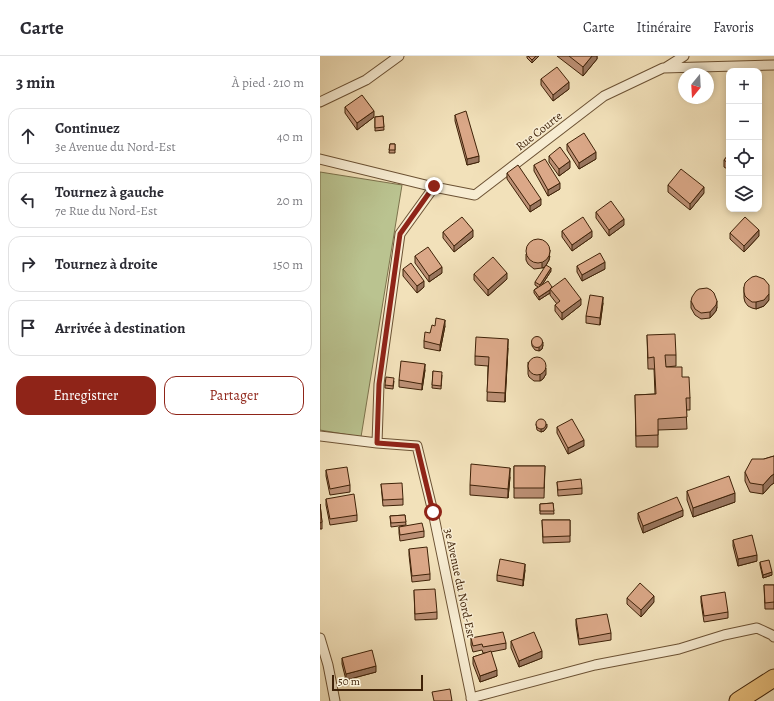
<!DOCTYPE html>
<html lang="fr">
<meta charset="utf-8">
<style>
body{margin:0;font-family:Alegreya,serif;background:#f2f2f3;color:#2b2b33}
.controls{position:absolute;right:12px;top:12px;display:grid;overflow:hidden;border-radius:8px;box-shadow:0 2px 6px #0003}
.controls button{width:36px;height:36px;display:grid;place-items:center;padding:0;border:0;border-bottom:1px solid #e1e1e2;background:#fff;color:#2b2b33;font:20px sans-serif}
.compass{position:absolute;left:358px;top:12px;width:36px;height:36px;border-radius:50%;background:#fff;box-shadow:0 2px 6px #0003;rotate:198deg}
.scale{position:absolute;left:12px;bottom:10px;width:91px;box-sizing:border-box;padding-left:4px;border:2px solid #3f2208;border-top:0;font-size:11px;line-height:14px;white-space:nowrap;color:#3f2208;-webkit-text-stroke:3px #f7ecd2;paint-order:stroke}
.stop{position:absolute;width:12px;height:12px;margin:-9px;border:3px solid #8f2418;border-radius:50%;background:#fff}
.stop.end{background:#8f2418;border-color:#fff;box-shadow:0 1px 4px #0008}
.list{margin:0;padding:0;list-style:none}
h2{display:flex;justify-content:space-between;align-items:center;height:52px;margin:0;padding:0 16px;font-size:17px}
h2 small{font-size:13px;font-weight:400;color:#7c7c81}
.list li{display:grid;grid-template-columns:26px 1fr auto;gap:12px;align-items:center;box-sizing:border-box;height:56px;margin:0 8px 8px;padding:0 8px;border:1px solid #e1e1e2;border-radius:12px}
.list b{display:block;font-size:15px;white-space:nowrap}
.list p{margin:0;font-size:13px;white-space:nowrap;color:#7c7c81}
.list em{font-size:13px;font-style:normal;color:#7c7c81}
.actions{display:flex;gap:8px;padding:12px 16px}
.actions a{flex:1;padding:9px 0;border:1px solid #8f2418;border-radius:12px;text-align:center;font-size:14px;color:#8f2418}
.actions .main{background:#8f2418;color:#fff}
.icon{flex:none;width:22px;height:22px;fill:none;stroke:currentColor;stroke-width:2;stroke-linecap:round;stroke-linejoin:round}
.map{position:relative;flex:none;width:454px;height:645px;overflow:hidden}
header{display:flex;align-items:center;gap:24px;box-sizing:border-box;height:56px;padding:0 20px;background:#fff;border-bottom:1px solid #e1e1e2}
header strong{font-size:19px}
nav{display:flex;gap:22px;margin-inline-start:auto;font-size:14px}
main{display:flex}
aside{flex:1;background:#fff}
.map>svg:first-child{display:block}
</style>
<header>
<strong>Carte</strong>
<nav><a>Carte</a><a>Itinéraire</a><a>Favoris</a></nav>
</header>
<main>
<aside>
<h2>3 min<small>À pied · 210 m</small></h2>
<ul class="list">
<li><svg class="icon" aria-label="ahead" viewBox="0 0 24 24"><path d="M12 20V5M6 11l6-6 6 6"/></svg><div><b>Continuez</b><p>3e Avenue du Nord-Est</p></div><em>40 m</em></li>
<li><svg class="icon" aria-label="left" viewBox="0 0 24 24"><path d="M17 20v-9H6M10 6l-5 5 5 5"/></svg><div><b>Tournez à gauche</b><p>7e Rue du Nord-Est</p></div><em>20 m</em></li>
<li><svg class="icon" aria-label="right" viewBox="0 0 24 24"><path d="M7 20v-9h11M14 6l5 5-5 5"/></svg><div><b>Tournez à droite</b></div><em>150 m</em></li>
<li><svg class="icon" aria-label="arrive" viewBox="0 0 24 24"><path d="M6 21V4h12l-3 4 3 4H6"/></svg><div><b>Arrivée à destination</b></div></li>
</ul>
<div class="actions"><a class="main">Enregistrer</a><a>Partager</a></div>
</aside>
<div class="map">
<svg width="454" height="645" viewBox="0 0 454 645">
<rect width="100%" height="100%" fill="#f2e1ba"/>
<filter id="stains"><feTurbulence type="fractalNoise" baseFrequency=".005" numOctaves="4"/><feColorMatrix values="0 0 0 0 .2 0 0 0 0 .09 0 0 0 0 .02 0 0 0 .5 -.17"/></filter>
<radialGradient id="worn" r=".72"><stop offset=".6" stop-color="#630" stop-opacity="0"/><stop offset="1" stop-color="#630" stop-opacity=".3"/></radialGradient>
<path fill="#bac390" stroke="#7c724c" d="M0,116l82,13 -41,252 -41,-7z"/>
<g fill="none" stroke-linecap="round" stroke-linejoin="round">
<g stroke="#6c5234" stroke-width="11">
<path id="street" d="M345,12l19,-12
M0,46l46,-22 33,-24
M0,103l114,28 41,8 129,-99 59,-28 111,-3
M0,380l57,7 40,3 16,66 39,189
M57,387l2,-59 21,-150 34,-47
M0,582l8,27 7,36
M151,642l124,-33 84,-16 45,-14 33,-7 15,7 2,2"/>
</g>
<g stroke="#3f2208" stroke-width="19">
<path id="highway" d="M418,645l36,-23"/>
</g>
<use href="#street" stroke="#f7ecd2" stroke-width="9"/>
<use href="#highway" stroke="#e9c07d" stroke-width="17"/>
</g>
<path fill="#bc9075" stroke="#3f2208" d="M207,0h12l-7,7 -5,-5z
M237,0h40v3l-14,17z
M221,23l28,10 -16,12 -12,-16z
M25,51l29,10 -17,13 -12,-17z
M135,59l24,47 -12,3 -12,-44z
M63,60l1,14 -9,1v-14z
M70,88h5v9h-6z
M247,88l29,15 -17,10 -12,-19z
M409,98v16l-5,-3v-7z
M229,100l21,12 -11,8 -10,-14z
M214,109l26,24 -12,7 -14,-25z
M187,117l34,32 -11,7 -23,-33z
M348,129l36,8 -14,17 -22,-18z
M276,156l28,13 -15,11 -13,-18z
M242,175l30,6 -20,14 -10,-14z
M123,176l30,5 -19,15 -11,-14z
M410,177l29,3 -15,16 -14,-13z
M206,198l24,2 -1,4 -4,7 -3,1 -8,1 -6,-5 -2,-4z
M95,200l27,17 -13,9 -14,-19z
M257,210l28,3 -23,12 -5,-9z
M83,213l21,18 -7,6 -14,-17z
M231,215l-9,14 10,2 29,18 -19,15 -7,-9v-6l2,-1 -7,-9v-2l-11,7 -5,-7v-3l4,-3 -3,-2v-3z
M154,218l33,5 -19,17 -14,-16z
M424,231l25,13 -5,6 -8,3 -4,-1 -4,-2 -3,-4 -1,-4z
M371,245l26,6 -1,4 -6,7 -9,1 -6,-4 -4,-7z
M283,247l-3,22 -14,-2v-7z
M115,270h10l-5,25 -16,-3v-7l6,-8z
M327,279l29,20v11l-10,1 16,10 8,21v12h-4l1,19 -29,1v17h-22l-1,-52 20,-1 -1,-25h-6z
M212,287l11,2 -1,4 -3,2 -4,-1 -3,-4z
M188,292l-3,54 -18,-1 1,-35 -13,-1v-9z
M208,306l18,12 -3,5 -3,2h-6l-5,-4 -1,-3z
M105,314l-3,20 -23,-3v-7z
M113,315l9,4 -1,14 -9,-1z
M74,325l-1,8 -8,-1v-3z
M216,368l11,3 -3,4 -3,1 -4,-2z
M237,371l27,19 -16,8 -11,-21z
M454,400v27l-3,2 -8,9 -13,-2 -5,-11v-9l19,-13z
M194,410h31l-1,32h-30z
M6,414l24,15v7l-20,3 -4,-19z
M190,421l-2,21 -38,-3v-10z
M237,426l25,6v6l-24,2z
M61,428l22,15v6l-20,1z
M367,435l48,11 -42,15 -6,-17z
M6,443l31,16v6l-27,4 -4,-20z
M233,447l1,11h-14v-10z
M0,448l2,18v7h-2z
M318,457l45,3 -40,17 -5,-14z
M85,459l1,10 -15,2 -1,-11z
M222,464h28v22l-27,1z
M79,471l25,4v6l-24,4 -1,-8z
M413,484l24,21 -19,5 -5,-20z
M89,493l21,25v6l-18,2 -3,-27z
M440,506l12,13 -9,3 -3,-13z
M205,514l-2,16 -26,-5v-6z
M444,529h10v24h-9z
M94,534l23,22v7l-22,1z
M381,540l27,16v6l-24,4 -3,-20z
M307,542l27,4 -13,15 -14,-13z
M256,563l35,14v7l-32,5 -3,-20z
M151,582l35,5v6l-15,3 6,24 -17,6 -7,-18v-7l13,-4h-3l-1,-3 -9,2 -2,-7z
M191,585l31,17 -23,9 -8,-19z
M22,602l34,14 -30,8 -4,-16z"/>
<path fill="#99765f" stroke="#3f2208" d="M216,0h3l-7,7v-3z
M272,0h5v3l-14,17v-9z
M249,26v7l-16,12v-6z
M54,55v6l-17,13v-7z
M276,96v7l-17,10v-6z
M159,100v6l-12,3v-6z
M250,105v7l-11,8v-7z
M240,127v6l-12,7v-6z
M384,131v6l-14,17v-6z
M221,143v6l-11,7v-6z
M304,163v6l-15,11v-6z
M153,174v7l-19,15v-6z
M439,174v6l-15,16v-6z
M272,175v6l-20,14v-6z
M230,194l-1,10 -4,7 -3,1v-6z
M285,206v7l-23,12v-6z
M122,211v6l-13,9v-6z
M231,212v3l-11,17v-3z
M187,217v6l-19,17v-6z
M104,225v6l-7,6v-7z
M230,234v3l-11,7v-3z
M449,238v6l-5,6 -8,3v-7z
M283,241v6l-3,22v-7z
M261,243v6l-19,15v-7z
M397,245v6l-1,4 -6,7v-6z
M125,264v6l-5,25v-6z
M188,283v9l-3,54v-9z
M223,286v3l-1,4 -3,2v-4z
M105,308v6l-3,20v-6z
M226,312v6l-3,5 -3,2v-6z
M227,368v3l-3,4 -3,1v-3z
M264,384v6l-16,8v-6z
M190,412v9l-2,21v-9z
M454,418v9l-3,2 -8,9v-9l8,-9z
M415,437v9l-42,15v-9z
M363,454v6l-40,17v-7z
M437,499v6l-19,5v-7z
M205,508v6l-2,16v-6z
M452,516v3l-9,3v-3z
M334,540v6l-13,15v-7z
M222,595v7l-23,9v-6z
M56,610v6l-30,8v-6z
M177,614v6l-17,6v-6z"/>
<path fill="#dba888" stroke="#3f2208" d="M208,0h8l-4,4z
M249,0h23l-9,11z
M237,11l12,15 -16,13 -12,-16z
M42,39l12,16 -17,12 -12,-16z
M146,55l13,45 -12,3 -12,-44z
M63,60l1,11 -9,1v-11z
M264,77l12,19 -17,11 -12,-19z
M70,88h5v6h-6z
M240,91l10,14 -11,8 -10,-13z
M409,98v10l-5,-4z
M225,103l15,24 -12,7 -14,-25z
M198,109l23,34 -11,7 -23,-33z
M361,113l23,18 -14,17 -22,-19z
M291,145l13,18 -15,11 -13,-18z
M142,161l11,13 -19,16 -11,-14z
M263,161l9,14 -20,14 -10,-14z
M425,161l14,13 -15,16 -14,-13z
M206 195a12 12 0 1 1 24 0a12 12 0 1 1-24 0Z
M108,191l14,20 -13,9 -14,-20z
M280,197l5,9 -23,13 -5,-9z
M173,201l14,16 -19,17 -14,-16z
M91,207l13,18 -7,5 -14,-17z
M226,209l5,3 -11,17 -5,-3z
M436,220l8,3 5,6v9l-5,6 -8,2h-4l-4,-3 -3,-3 -1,-4v-5l1,-4 3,-3 4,-3z
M245,222l16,21 -19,14 -7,-8 5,-4 -10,-12z
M228,225l4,6 -2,2h1l-12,8 -5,-7z
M387,232l4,2 3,3 3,8 -1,4 -6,7 -9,1 -6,-4 -4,-8 1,-4 4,-6 3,-2z
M270,239l13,2 -3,21 -14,-2z
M116,262l9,2 -5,25 -16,-4 1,-9 5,1 2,-8 3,1z
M355,278l1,21h-11l1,12h16v10h7l1,21h-4l1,19 -29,2v16l-22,1 -1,-41 21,-1 -2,-37 -6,1 -1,-23z
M211.5 286a5.5 5.5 0 1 1 11 0a5.5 5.5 0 1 1-11 0Z
M156,281l32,2 -3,54 -18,-1 2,-35 -14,-1z
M208 310a9 9 0 1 1 18 0a9 9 0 1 1-18 0Z
M81,305l24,3 -3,20 -23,-4z
M113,315l9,1 -1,14 -9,-1z
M66,321l8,1 -1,8 -8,-1z
M252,363l12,21 -16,8 -11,-21z
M216 368a5 5 0 1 1 10 0a5 5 0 1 1-10 0Z
M454,400v18l-3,2 -8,9 -13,-2 -5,-11 7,-13h12z
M151,408l39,4 -2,21 -38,-4z
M194,410h31l-1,22h-30z
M27,411l3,18 -20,4 -4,-19z
M409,420l6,17 -42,15 -6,-17z
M261,423l1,9 -24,2 -1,-8z
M82,427l1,16 -20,1 -2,-16z
M34,438l3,21 -27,4 -4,-20z
M357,441l6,13 -40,16 -5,-13z
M233,447l1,8h-14v-7z
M0,448l2,18 -2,1z
M85,459l1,7 -15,1 -1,-7z
M222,464h28v16l-27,1z
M102,467l2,8 -24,4 -1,-8z
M432,479l5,20 -19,4 -5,-19z
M107,491l3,27 -18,2 -3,-27z
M180,503l25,5 -2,16 -26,-5z
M449,504l3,12 -9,3 -3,-13z
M320,527l14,13 -13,14 -14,-12z
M444,529h10v17l-9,1z
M115,533l2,23 -22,2 -1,-24z
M405,536l3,20 -24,4 -3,-20z
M287,558l4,19 -32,6 -3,-20z
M183,576l3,11 -23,4 -1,-3 -9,2 -2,-8z
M214,576l8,19 -23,10 -8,-20z
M52,594l4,16 -30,8 -4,-16z
M171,595l6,19 -17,6 -7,-19z
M130,633l2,12h-18l-2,-9z"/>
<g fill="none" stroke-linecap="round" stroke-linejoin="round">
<path stroke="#8f2418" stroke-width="5" d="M113,456l-16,-66 -40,-3 2,-59 21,-150 34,-48"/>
</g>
<g text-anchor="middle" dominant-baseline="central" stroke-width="3" stroke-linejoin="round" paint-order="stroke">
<g font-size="12" fill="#3f2208" stroke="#f7ecd2">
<text transform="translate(219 75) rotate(-38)">Rue Courte</text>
<text transform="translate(140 527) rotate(78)">3e Avenue du Nord-Est</text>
</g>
</g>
<rect width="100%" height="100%" filter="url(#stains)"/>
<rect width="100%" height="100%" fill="url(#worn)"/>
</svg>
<div class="controls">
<button>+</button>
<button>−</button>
<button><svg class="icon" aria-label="locate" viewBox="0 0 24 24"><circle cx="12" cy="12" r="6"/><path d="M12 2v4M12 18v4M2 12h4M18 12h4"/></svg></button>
<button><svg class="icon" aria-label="layers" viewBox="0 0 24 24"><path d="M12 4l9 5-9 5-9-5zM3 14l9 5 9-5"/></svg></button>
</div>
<svg class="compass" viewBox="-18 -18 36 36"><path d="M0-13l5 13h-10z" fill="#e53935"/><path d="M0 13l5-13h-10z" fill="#7c7c81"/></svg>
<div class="scale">50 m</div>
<div class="stop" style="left:113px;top:456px"></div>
<div class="stop end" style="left:114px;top:130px"></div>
</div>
</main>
